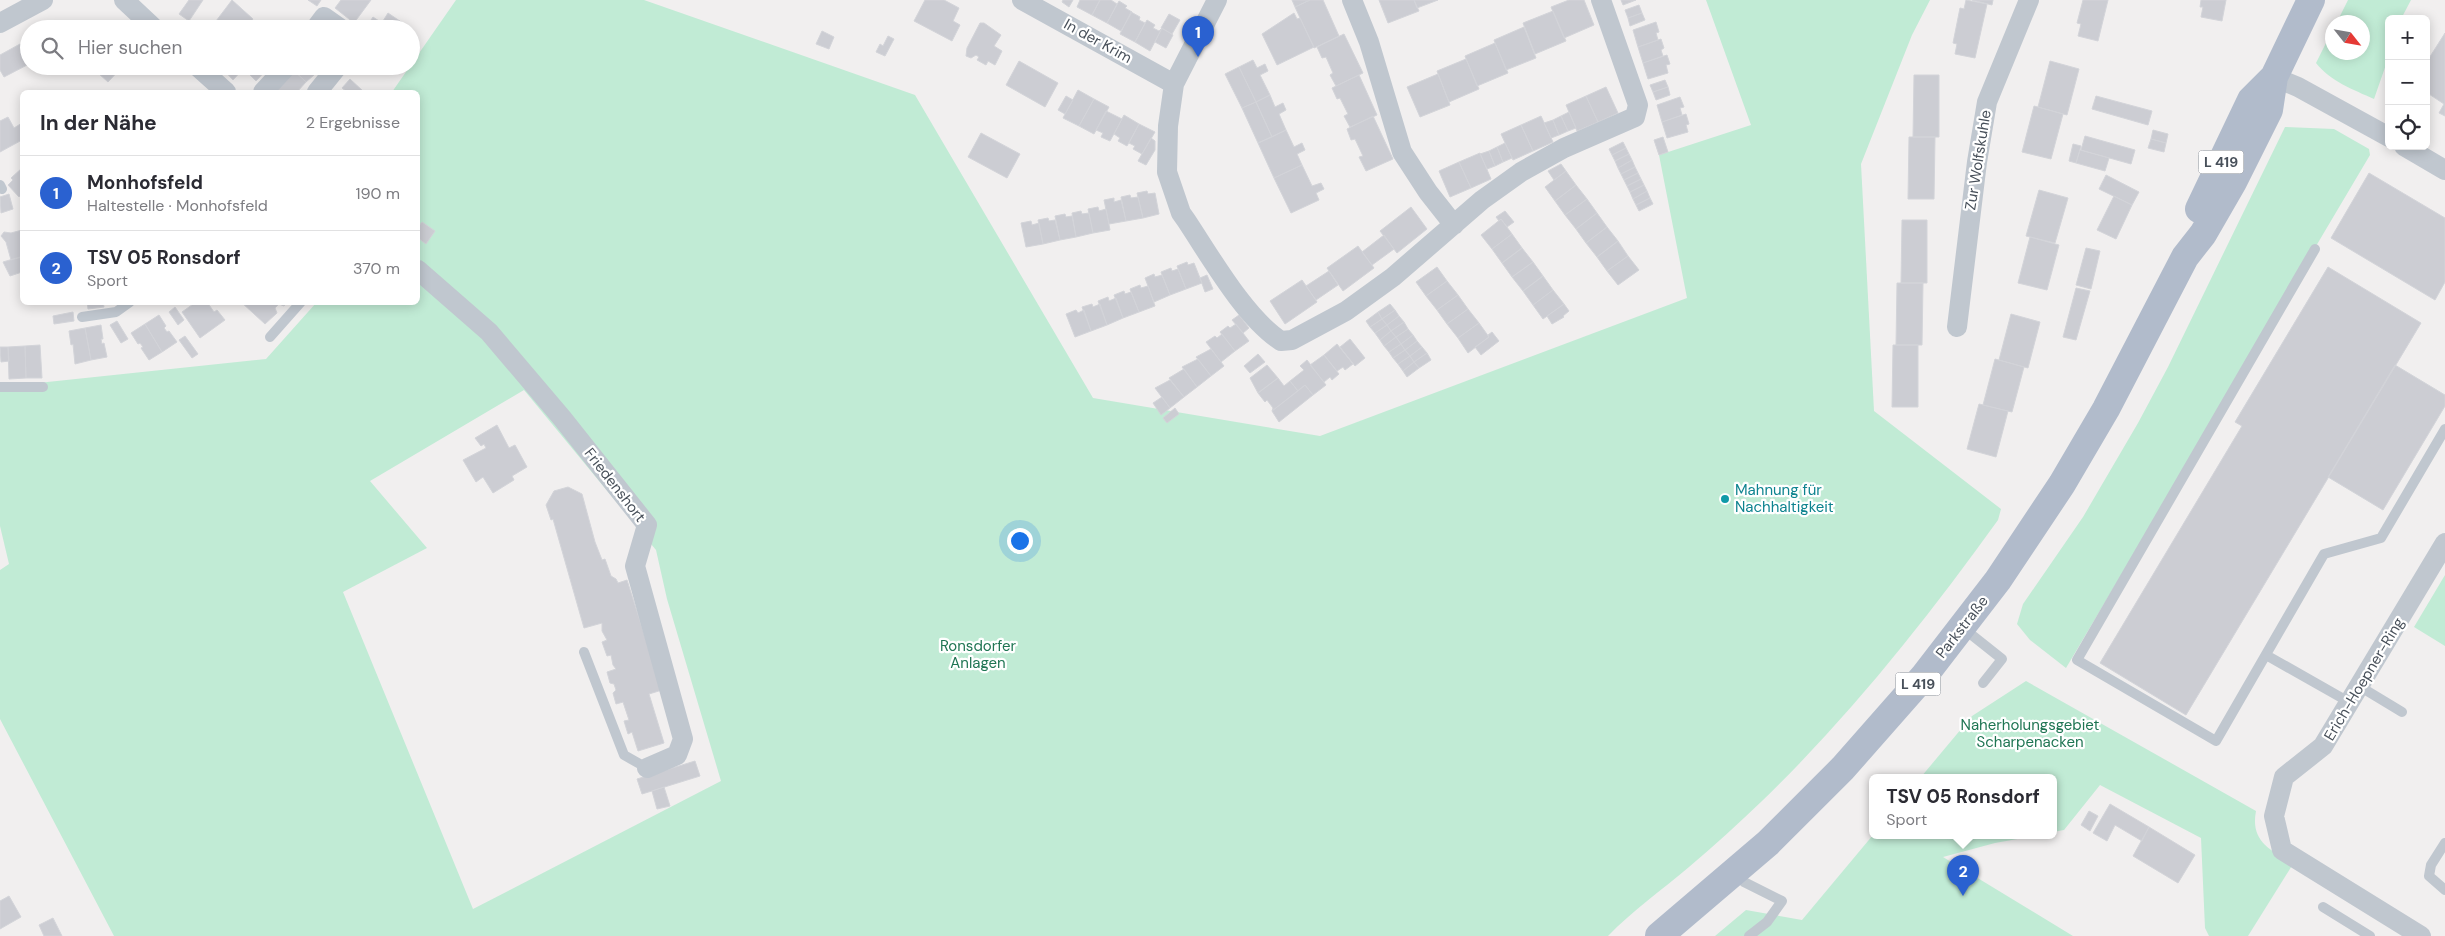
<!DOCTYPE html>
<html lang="de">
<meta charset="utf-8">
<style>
body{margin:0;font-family:"DM Sans",sans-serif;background:#f7f7f7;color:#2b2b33}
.controls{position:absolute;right:15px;top:15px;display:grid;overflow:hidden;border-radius:8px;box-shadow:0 2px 12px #0003}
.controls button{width:45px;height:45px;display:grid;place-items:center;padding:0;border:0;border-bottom:1px solid #e1e1e2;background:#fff;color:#2b2b33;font:25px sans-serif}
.compass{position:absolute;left:2325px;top:15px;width:45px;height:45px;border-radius:50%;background:#fff;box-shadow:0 2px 12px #0003;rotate:121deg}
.you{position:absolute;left:1019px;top:540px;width:18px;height:18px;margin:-12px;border:4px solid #fff;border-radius:50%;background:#1a73e8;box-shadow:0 0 0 8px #1a73e833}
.badge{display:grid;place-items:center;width:32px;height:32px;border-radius:50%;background:#2a61d0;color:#fff;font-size:16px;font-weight:700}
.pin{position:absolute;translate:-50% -41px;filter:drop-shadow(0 1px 2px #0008)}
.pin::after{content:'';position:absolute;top:26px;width:18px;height:15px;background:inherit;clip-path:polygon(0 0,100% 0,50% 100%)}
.popup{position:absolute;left:1869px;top:774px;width:188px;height:65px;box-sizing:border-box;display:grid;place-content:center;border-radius:8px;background:#fff;filter:drop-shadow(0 1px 4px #0005);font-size:16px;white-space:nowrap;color:#7c7c81}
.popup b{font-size:19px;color:#2b2b33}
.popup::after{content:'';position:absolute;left:50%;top:100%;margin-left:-10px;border:10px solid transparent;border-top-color:#fff}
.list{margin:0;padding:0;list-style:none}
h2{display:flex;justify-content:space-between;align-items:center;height:65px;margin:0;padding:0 20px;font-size:21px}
h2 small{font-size:16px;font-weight:400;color:#7c7c81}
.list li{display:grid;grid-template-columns:32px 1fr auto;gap:15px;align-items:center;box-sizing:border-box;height:75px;padding:0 20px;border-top:1px solid #e1e1e2}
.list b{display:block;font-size:19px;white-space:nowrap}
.list p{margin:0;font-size:16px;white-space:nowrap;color:#7c7c81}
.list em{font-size:16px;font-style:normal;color:#7c7c81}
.icon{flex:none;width:28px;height:28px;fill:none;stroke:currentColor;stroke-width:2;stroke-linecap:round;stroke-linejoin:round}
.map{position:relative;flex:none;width:2445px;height:936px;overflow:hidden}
.search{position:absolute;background:#fff;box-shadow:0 2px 12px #0003;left:20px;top:20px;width:400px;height:55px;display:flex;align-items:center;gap:12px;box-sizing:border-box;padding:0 18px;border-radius:28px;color:#7c7c81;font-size:19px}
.panel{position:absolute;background:#fff;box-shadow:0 2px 12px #0003;left:20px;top:90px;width:400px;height:215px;border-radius:8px}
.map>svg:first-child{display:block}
</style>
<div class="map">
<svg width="2445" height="936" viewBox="0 0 2445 936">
<rect width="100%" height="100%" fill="#f1efef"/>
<path fill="#c1ebd5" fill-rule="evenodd" d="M456,0h188l271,95 178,303 227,38 367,-138 -28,-143 92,-30 -45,-125h224l-18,35 -51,129 13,247 127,98 -3,11c-72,100 -148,196 -236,281 -24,23 -48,45 -73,66 -27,23 -57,44 -81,69h-1494l-114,-217v-149l9,-6 -9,-38v-139l266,-28 50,-56 102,-1v-210h-26zM524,390l132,160 11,49 54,182 -248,128 -130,-317 84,-44 -57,-67z
M2348,0h63l-10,19h-12v37l-15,43c-20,-9 -44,-18 -58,-36l16,-32v21h30v-30h-25z
M2285,127l49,2 35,20 1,6 -304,513 -36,-28 -13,-16 6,-20 60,-87 55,-94 30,-56z
M2445,575v71l-31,-19z
M2026,681l230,130c-6,31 15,39 37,53l-45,72h-39l-4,-8 -4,-90 -101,-53 -36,45 -11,2v-55h-132l51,-61z
M1873,835h166l-44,8 -52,14 130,79h-358l31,-26 56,10z"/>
<path fill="#cccdd3" stroke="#d3d4d9" d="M189,0h14l-14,21 -10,-7z
M232,0l21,19 -9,10h-34z
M308,0h13l-4,6z
M341,0h30l-17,23 -19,-15z
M925,0h19l15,8 -6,13 7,4 -8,16 -38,-20z
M1063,0h10l-4,7 -7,-5z
M1080,0h20l-8,15 -15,-8z
M1100,0h11l6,4 -10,19 -15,-8z
M1292,0h18l-15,7z
M1310,0h13l16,36 -25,12 -19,-41z
M1379,0h35l5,11 -31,12z
M1414,0h24l-21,8z
M1569,0h15l10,25 -30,13 -13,-31z
M1621,0h15l-13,5z
M1966,0l21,4 -12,54 -20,-4 2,-10 -4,-1 7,-35 4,1z
M1972,0h21l-1,5z
M2083,0h25l-10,41 -20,-5 3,-12 -4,-1z
M2201,0h25l-4,21 -21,-4 2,-10h-3z
M1119,1l8,5 -2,2 7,4 -11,19 -14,-8z
M1639,5l3,8 -14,5 -3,-8z
M1553,11l13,30 -31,13 -12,-31z
M1131,12l9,5 -1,3 6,3 -10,19 -15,-8z
M388,13l25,17 -2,2v-3h-33z
M1294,13l3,6 3,-1 14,29 -37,18 -15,-31z
M1642,13l3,7 -15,6 -2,-8z
M1169,14l11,6 -8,14 -11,-6z
M373,17l9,6 -4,6h-13z
M1147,20l8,5 -2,3 6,3 3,-3 -12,23 -15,-9z
M1656,22l3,10 -3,1 2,7 -20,7 -5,-17z
M980,23h4l17,12 -7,11 8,5 -7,14 -7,-4 -2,4 -9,-5 2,-3 -3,-2 -5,3 -5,-2 1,-8z
M1524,27l12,31 -30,12 -12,-30z
M1162,28l11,7 -7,13 -11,-6z
M822,31l12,6 -5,12 -13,-5z
M2445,33v83l-6,-3 5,-9 -18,-12v-29z
M1344,34l19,39 -27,13 -6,-11 3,-2 -7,-16 -4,1 -5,-11z
M888,36l6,3 -9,17 -9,-4 4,-8 3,2z
M1661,39l3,9 -3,2 2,6 -20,7 -5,-16z
M1495,43l13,30 -31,13 -12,-30z
M20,44l9,20 -25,13 -4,-7v-15z
M1667,55l3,9 -4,1 2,8 -20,6 -5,-16z
M1466,59l13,30 -30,13 -12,-31z
M1253,60l4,8 8,-4 3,7 -8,4 10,20 -14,7 -17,-35z
M1019,61l39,22 -13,24 -39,-22z
M2050,61l29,8 -12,46 -29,-8z
M101,66h22l-15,16 -10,-9 5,-5z
M224,66h17l2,3 -10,11 -11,-12z
M241,66h29l-14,15z
M301,66h4l9,9 -8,7 -10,-10z
M1239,67l17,35 -14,6 -17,-34z
M292,69l14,13 -9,10h-18l-4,-4z
M1438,74l12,31 -30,12 -13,-30z
M1359,75l18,40 -27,12 -6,-11 4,-2 -8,-16 -3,1 -5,-11z
M1914,75h25v62h-26z
M350,79l14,13h-17l-5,-4z
M1665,80l3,7 -15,5 -3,-7z
M1606,87l12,26 -20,9 -12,-26z
M1668,87l2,8 -14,5 -3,-8z
M1078,90l16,9 -15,27 -16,-8z
M1270,95l5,12 8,-4 3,7 -7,4 7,16 -14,7 -16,-35z
M1066,96l7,4 -8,14 -7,-4z
M1586,96l12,26 -21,9 -11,-26z
M2096,96l56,15 -4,14 -56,-16z
M1680,97l4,10 -4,1 2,7 -20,7 -5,-17z
M1094,99l15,8 -15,27 -15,-8z
M1256,102l16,35 -14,6 -16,-35z
M2034,106l29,8 -12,45 -29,-7z
M1106,111l16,8 -12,22 -9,-4 2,-4 -7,-3z
M1569,112l7,16 -8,3 -7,-15z
M1686,114l3,10 -3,1 2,7 -21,6 -5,-16z
M1124,115l15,9 -12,22 -9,-5 2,-3 -6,-4z
M1373,116l20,43 -27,12 -7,-14 4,-1 -8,-17 -4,1 -4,-11z
M1541,116l12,26 -20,9 -12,-26z
M1561,116l7,15 -9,4 -6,-15z
M8,117l6,11 8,-5v17l-22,12v-31z
M1553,120l6,15 -8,3 -7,-15z
M1139,124l16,8 -13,22 -9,-5 2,-3 -6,-3z
M1521,125l12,26 -20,9 -12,-26z
M1286,130l8,17 8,-4 3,7 -8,4 5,11 -28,13 -16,-35z
M2153,130l15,4 -2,9 -15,-4z
M981,133l39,21 -13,24 -39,-21z
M2085,136l50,14 -4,14 -50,-14z
M1663,137l5,15 -9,3 -5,-15z
M1909,137h26l-1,62h-26z
M1151,138l4,3v9l-9,15 -8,-4z
M2151,139l15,4 -2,9 -16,-4z
M1623,142l3,6 -14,7 -3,-6z
M1505,143l7,15 -9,4 -6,-15z
M2073,144l8,2 -5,17 -7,-2z
M1497,147l6,15 -8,4 -6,-15z
M1626,148l3,6 -14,7 -3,-6z
M2080,150l29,8 -4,13 -29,-8z
M1489,151l6,15 -8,3 -7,-15z
M1480,153l11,26 -20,9 -12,-26z
M1629,154l3,6 -14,8 -3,-7z
M1632,160l3,7 -14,7 -3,-6z
M1459,162l12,26 -21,9 -11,-26z
M1561,164l5,7 -12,9 -6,-9z
M1302,165l10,21 9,-3 3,6 -8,4 3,7 -28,13 -17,-35z
M1635,167l3,6 -14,7 -3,-6z
M22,168v26l-3,3 -11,-12 5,-5 -2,-2z
M1566,171l10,14 -21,16 -10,-14z
M1638,173l3,6 -14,7 -3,-6z
M2369,173l76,45v64l-10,18 -104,-62z
M2106,175l33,17 -7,13 -33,-16z
M1641,179l3,6 -14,7 -3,-6z
M1576,185l11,14 -22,16 -10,-14z
M1644,185l3,6 -14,8 -3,-7z
M2039,190l29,8 -13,45 -29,-7z
M1147,191l1,3 7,-1 4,21 -16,4 -6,-25z
M1647,191l3,7 -14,7 -3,-6z
M9,194l4,15 -12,4 -1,-16z
M1130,195l1,3 7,-1 5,21 -17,3 -5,-24z
M2114,196l18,9 -16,34 -19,-9z
M1114,198v4l7,-2 5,21 -17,3 -5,-24z
M1650,198l3,6 -14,7 -3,-6z
M1587,199l10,14 -21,16 -11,-14z
M1098,207l1,4 7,-2 4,21 -17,3 -5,-24z
M1411,207l16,22 -30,24 -17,-22z
M1081,211l1,3 7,-1 4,20 -17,4 -4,-24z
M1505,211l9,11 -7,5 -6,-8 -2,2 -3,-4z
M1597,213l10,14 -21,16 -10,-14z
M1065,214l1,3 6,-1 4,21 -16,3 -5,-24z
M1048,218l1,3 6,-1 5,20 -17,4 -5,-24z
M1501,219l11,15 -20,15 -11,-14z
M1902,220h25v63h-26z
M1031,221l1,4 7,-2 4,21 -17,3 -5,-24z
M422,222l13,9 -9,13 -8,-6v-11z
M1607,227l11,14 -21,16 -11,-14z
M22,230v27l-11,3 -5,-18 -5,-6 3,-4 7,1z
M1512,234l10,14 -20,15 -10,-14z
M1384,235l10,14 -22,16 -10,-13z
M2030,237l29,8 -12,45 -29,-7z
M1618,241l10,15 -21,15 -10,-14z
M1358,246l16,22 -31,23 -16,-23z
M1522,248l11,14 -21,15 -10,-14z
M2086,248l14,3 -9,38 -15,-4z
M1628,256l11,14 -21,15 -11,-14z
M20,257l2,15 -12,4 -7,-14z
M1187,262l1,3 6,-2 8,20 -16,6 -9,-23z
M1533,262l10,14 -20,15 -11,-14z
M1437,267l10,14 -21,15 -10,-14z
M2328,267l93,56 -235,392 -86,-52 142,-237 -7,-4z
M1171,268l1,3 6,-2 8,20 -16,6 -9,-23z
M1329,271l9,14 -22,15 -10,-14z
M1154,274l1,3 7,-2 8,20 -16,7 -9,-24z
M1207,275l6,14 -8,3 -5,-14z
M1543,276l10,14 -20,15 -10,-14z
M1302,280l15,22 -32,22 -15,-23z
M1447,281l11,14 -21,15 -11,-14z
M1897,283h26l-1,62h-26z
M1140,285l1,3 7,-2 7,20 -16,6 -9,-23z
M2076,288l14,3 -14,49 -13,-3z
M1553,290l11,14 -21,15 -10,-14z
M1124,291l1,3 6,-2 8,20 -16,6 -9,-23z
M1458,295l10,14 -21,15 -10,-14z
M1108,297l1,4 7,-3 7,20 -16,7 -9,-24z
M87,302h16l1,5 -16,2z
M196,302h11l7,10 3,-2 8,10 -25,18 -18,-26z
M241,302h46l-3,4 -5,-2 -4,4 2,5 -12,11z
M1092,304l1,3 7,-3 7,21 -16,6 -9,-24z
M1390,304l5,6 -13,9 -4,-7z
M1564,304l5,7 -6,5 1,1 -12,7 -5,-8z
M175,307l9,13 -6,5 -9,-13z
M1468,309l11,14 -21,15 -11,-14z
M1076,310l2,3 6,-3 7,21 -16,6 -9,-23z
M1395,310l4,6 -12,9 -5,-6z
M73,312l1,9 -20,3 -1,-8z
M1378,312l4,7 -12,8 -4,-6z
M2011,314l29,8 -12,46 -29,-8z
M159,315l7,11 -2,2 3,4 2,-1 8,11 -15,10 -17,-28z
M1239,315l10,13 -6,5 -11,-13z
M1399,316l5,6 -13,9 -4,-6z
M1382,319l5,6 -12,8 -5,-6z
M117,321l11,18 -7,4 -11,-18z
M1404,322l4,7 -12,8 -5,-6z
M1479,323l10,14 -21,16 -10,-15z
M145,324l17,28 -13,8 -8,-12 2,-1 -3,-4 -2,1 -7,-11z
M1236,324l13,17 -14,10 -15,-19 8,-6 2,2z
M101,325l2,14h-2l1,5 2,-1 3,14 -16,3 -6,-32z
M1387,325l4,6 -11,9 -5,-7z
M85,328l6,32 -16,4 -2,-20 -2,1 -2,-14z
M1408,329l5,6 -12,9 -5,-7z
M1391,331l5,6 -12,9 -4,-6z
M1492,332l7,9 -18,14 -6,-8 14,-10 -1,-2z
M1222,334l13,17 -14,11 -15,-20 9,-6 2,2z
M1413,335l4,6 -12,9 -4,-6z
M185,336l13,18 -6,4 -13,-18z
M1396,337l5,7 -12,8 -5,-6z
M1350,339l15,19 -10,8 -15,-19z
M1417,341l5,6 -12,9 -5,-6z
M1337,344l16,20 -8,6 -2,-3 -6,4 -13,-16z
M1401,344l4,6 -12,8 -4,-6z
M40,345l2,33h-16l-1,-32z
M1893,345h25v62h-26z
M25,346l1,32 -17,1 -1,-32z
M0,347h8l1,14 -8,1z
M1422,347l5,6 -13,9 -4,-6z
M1211,349l13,17 -13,10 -15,-19z
M1405,350l5,6 -12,8 -5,-6z
M1427,353l4,7 -12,8 -5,-6z
M1258,354l7,8 -15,11 -6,-7z
M1324,355l15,19 -7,6 -2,-3 -6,5 -14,-17z
M1410,356l4,6 -11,9 -5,-7z
M1198,359l13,17 -14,11 -15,-20z
M1995,359l29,8 -12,45 -29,-7z
M1307,360l19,25 -13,10 -8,-10 -7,6 -8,-10 14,-11 -4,-4z
M1414,362l5,6 -12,9 -4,-6z
M1267,365l11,13 -20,15 -8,-15z
M2395,365l50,30v11l-62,104 -55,-33z
M1184,369l13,18 -13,10 -15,-19z
M1278,378l6,8 6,-5 8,10 -26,20 1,-3 -6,-8 -2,2 -7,-9z
M1170,380l14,17 -14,11 -15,-20z
M1305,385l8,10 -34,27 -7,-11z
M1162,397l8,11 -9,7 -8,-12z
M1979,404l29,7 -12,46 -29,-8z
M1175,408l4,6 -12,9 -4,-5z
M497,425l12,23 6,-3 12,22 -15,9 2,4 -21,13 -10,-16 -7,5 -13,-22 23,-12 -2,-4 -3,2 -6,-8z
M568,487l14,7 13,48 7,18 3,-1 6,17 5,3 2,4 9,-3 35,110 -13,4 15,49 -26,8 -6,-19 -4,2 -4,-13 5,-1 -6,-18 -7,2 -3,-11 3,-3 -2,-6 -4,-1 -3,-11 9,-3 -3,-4 -2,-10 -4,1 -5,-14 5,-2 -5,-9v-8l-18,5 -31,-109 -2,1 -5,-15 8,-14z
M695,761l5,15 -58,18 -5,-15z
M664,787l6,19 -13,3 -5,-18z
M2110,804l39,23 -7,14 -27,-16 -8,16 -14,-8z
M2089,811l9,5 -8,15 -9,-6z
M2149,827l46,28 -17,28 -45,-27z
M9,896l12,21 -21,12v-28z
M53,918l9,18h-18l-5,-11z"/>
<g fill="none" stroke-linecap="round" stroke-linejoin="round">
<path stroke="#c0c7cf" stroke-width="10" d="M0,185l2,4
M2315,249l-238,411 139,81 108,-187 57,-16 64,-109
M82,317l34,-5 14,-10
M270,337l31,-35
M0,387h43
M1963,628l39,31 -19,24
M584,652l40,103 23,13
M2266,655l83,47
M2359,686l43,26
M2445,843l-14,22 -2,11 16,14
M1735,872l9,10 38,19 -15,21 -18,14
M2323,907l47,29"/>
<path stroke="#c0c7cf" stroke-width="20" d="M124,0l31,29
M1022,0l152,84
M1217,0l-43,84 -6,42 -1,46 14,41 5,7c24,36 59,98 95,121l11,-1 54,-29 47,-34 89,-77 39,-28 43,-24 71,-31 3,-12 -37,-105
M1352,0l17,42 33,110 26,40 26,33
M0,23l43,-23
M315,29l9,-12 17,12
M197,66l29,26
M2274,77l24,10 91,50
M263,92l24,-26
M317,92l21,-26
M2404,146l41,24
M418,270l71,62 73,86 85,107 -12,41 48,173 -6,16 -30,13
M1957,327l20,-165 10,-60 42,-102
M2421,936l-139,-86 -8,-34 10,-39 39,-31 122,-203"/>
<path stroke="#b1bbcb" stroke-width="28" d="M2199,209l52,-109 23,-23
M1659,936l109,-93 75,-75 81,-92 74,-96 64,-96 44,-75 79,-152 18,-23 30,-52 36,-72 5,-33 37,-77"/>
</g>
<circle fill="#0f9aa8" stroke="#fff" stroke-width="2" cx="1725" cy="499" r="5"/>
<g text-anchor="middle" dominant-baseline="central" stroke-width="4.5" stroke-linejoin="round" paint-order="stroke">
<g fill="#fff" stroke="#7f848c" stroke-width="1">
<rect x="2198.5" y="150.5" width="45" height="23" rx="4"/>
<rect x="1895.5" y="672.5" width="45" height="23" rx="4"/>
</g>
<g font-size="14" font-weight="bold" fill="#48505a">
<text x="2221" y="162">L 419</text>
<text x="1918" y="684">L 419</text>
</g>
<g font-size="15" fill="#48505a" stroke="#fff">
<text transform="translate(1098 41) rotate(29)">In der Krim</text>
<text transform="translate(1978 160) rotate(-81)">Zur Wolfskuhle</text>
<text transform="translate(615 485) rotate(52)">Friedenshort</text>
<text transform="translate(1962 627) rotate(-52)">Parkstraße</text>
<text transform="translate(2364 679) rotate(-59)">Erich-Hoepner-Ring</text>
</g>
<g font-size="15" fill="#0d838f" stroke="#fff" text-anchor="start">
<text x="1735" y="490">Mahnung für<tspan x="1735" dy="17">Nachhaltigkeit</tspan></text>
</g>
<g font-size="15" fill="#1f7553" stroke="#fff">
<text x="978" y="646">Ronsdorfer<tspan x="978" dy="17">Anlagen</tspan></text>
<text x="2030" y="725">Naherholungsgebiet<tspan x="2030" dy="17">Scharpenacken</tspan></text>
</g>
</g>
</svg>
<div class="controls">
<button>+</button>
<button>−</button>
<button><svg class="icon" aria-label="locate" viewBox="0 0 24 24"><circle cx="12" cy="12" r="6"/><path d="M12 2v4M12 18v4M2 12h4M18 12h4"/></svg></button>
</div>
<svg class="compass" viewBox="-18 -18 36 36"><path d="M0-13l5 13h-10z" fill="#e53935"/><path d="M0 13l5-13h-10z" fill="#7c7c81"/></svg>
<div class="you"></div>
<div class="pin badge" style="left:1198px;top:57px">1</div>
<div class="pin badge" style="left:1963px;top:896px">2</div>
<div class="popup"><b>TSV 05 Ronsdorf</b>Sport</div>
<div class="search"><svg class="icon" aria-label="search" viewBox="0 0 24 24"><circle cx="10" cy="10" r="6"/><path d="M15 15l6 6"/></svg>Hier suchen</div>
<section class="panel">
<h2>In der Nähe<small>2 Ergebnisse</small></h2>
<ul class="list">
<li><span class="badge">1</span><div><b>Monhofsfeld</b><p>Haltestelle · Monhofsfeld</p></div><em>190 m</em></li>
<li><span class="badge">2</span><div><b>TSV 05 Ronsdorf</b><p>Sport</p></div><em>370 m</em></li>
</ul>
</section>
</div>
